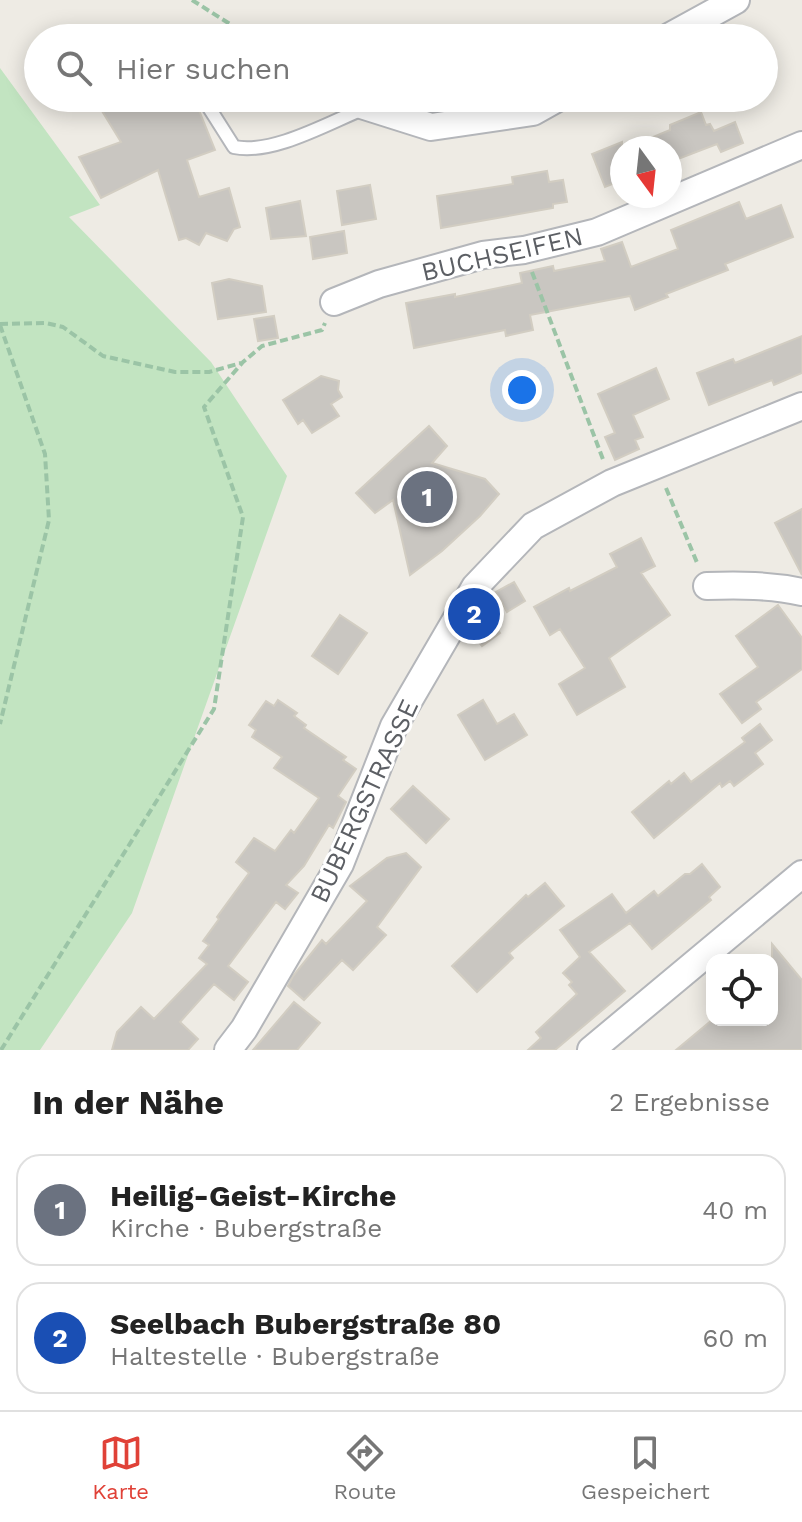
<!DOCTYPE html>
<html lang="de">
<head>
<meta charset="utf-8">
<style>
  :root { --surface:#fff; --page:#f2f2f2; --text:#222; --muted:#767676; --line:#e0e0e0; --accent:#e04137 }
  body { margin:0; font-family:"Work Sans",sans-serif; background:var(--page); color:var(--text) }
  .controls { position:absolute; right:24px; bottom:24px; display:grid; overflow:hidden; border-radius:16px; box-shadow:0 4px 20px #0003 }
  .controls button { width:72px; height:72px; display:grid; place-items:center; padding:0; border:0; border-bottom:2px solid var(--line); background:var(--surface); color:var(--text); font:40px sans-serif }
  .compass { position:absolute; left:610px; top:136px; width:72px; height:72px; border-radius:50%; background:var(--surface); box-shadow:0 4px 20px #0003; rotate:165deg }
  .you { position:absolute; left:522px; top:390px; width:28px; height:28px; margin:-20px; border:6px solid #fff; border-radius:50%; background:#1a73e8; box-shadow:0 0 0 12px #1a73e833 }
  .badge { display:grid; place-items:center; width:52px; height:52px; border-radius:50%; background:var(--accent); color:#fff; font-size:26px; font-weight:700 }
  .pin { position:absolute; translate:-50% -50%; border:4px solid #fff; box-shadow:0 2px 8px #0006 }
  .list { margin:0; padding:0; list-style:none }
  h2 { display:flex; justify-content:space-between; align-items:center; height:104px; margin:0; padding:0 32px; font-size:34px }
  h2 small { font-size:26px; font-weight:400; color:var(--muted) }
  .list li { display:grid; grid-template-columns:52px 1fr auto; gap:24px; align-items:center; box-sizing:border-box; height:112px; margin:0 16px 16px; padding:0 16px; border:2px solid var(--line); border-radius:24px }
  .list b { display:block; font-size:30px; white-space:nowrap }
  .list p { margin:0; font-size:26px; white-space:nowrap; color:var(--muted) }
  .list em { font-size:26px; font-style:normal; color:var(--muted) }
  .icon { flex:none; width:44px; height:44px; fill:none; stroke:currentColor; stroke-width:2; stroke-linecap:round; stroke-linejoin:round }
  .map { position:relative; flex:none; width:802px; height:1050px; overflow:hidden }
  .search { position:absolute; background:var(--surface); box-shadow:0 4px 20px #0003; left:24px; right:24px; top:24px; height:88px; display:flex; align-items:center; gap:20px; box-sizing:border-box; padding:0 28px; border-radius:44px; color:var(--muted); font-size:30px }
  .sheet { height:360px; background:var(--surface) }
  nav { display:flex; justify-content:space-around; align-items:center; box-sizing:border-box; height:112px; border-top:2px solid var(--line); background:var(--surface); font-size:22px; color:var(--muted) }
  nav a { display:grid; justify-items:center; gap:4px }
  nav .on { color:var(--accent) }
  .map>svg:first-child { display:block }
  .green { fill:#c2e4c1 }
  .building { fill:#c9c6c1; stroke:#d2cdc2; stroke-width:2 }
  .lines { fill:none; stroke-linecap:round; stroke-linejoin:round }
  .lane-casing { stroke:#b4b6ba; stroke-width:16 }
  .street-casing { stroke:#b4b6ba; stroke-width:30 }
  .path { stroke:#9bc4a6; stroke-width:4; stroke-dasharray:8 4; stroke-linecap:butt }
  .lane { stroke:#fff; stroke-width:12 }
  .street { stroke:#fff; stroke-width:26 }
  .labels { text-anchor:middle; dominant-baseline:central; stroke-width:6; stroke-linejoin:round; paint-order:stroke }
  .street-label { font-size:26px; fill:#5c5f64; stroke:#fff }
</style>
</head>
<body>
<div class="map">
<svg width="802" height="1050" viewBox="0 0 802 1050">
  <rect width="100%" height="100%" fill="#eeebe4"/>
  <path class="green" d="M0,68L100,205L69,217L211,362L287,476L132,913L40,1050H0Z"/>
  <path class="building" d="M94,98H194L215,150L187,160L199,197L229,188L240,227L234,229L227,241L206,233L199,245L186,238L179,240L158,170L101,198L79,157L121,142Z
    M701,112L706,125L710,124L714,131L735,122L743,143L721,152L717,144L670,162V148H627L670,130V125Z
    M622,142V180L605,187L592,154Z
    M547,171L549,182L563,180L567,202L553,204V208L441,228L437,196L513,184L512,177Z
    M370,185L376,219L342,225L337,191Z
    M300,201L306,236L271,239L266,208Z
    M739,202L746,219L781,205L793,237L725,264L728,270L666,294L668,297L635,310L630,296L530,315L533,330L506,336L505,330L414,348L406,303L455,294V297L522,283L520,273L553,266L554,271L605,261L601,249L622,242L631,267L678,249L671,230Z
    M344,231L347,253L313,259L310,237Z
    M229,279L262,286L266,312L218,319L212,283Z
    M274,316L278,338L258,341L254,319Z
    M802,336V373L774,385L772,380L709,405L697,373L733,359L735,363Z
    M656,368L669,399L633,415L643,437L635,440L639,449L615,460L605,437L615,433L598,394Z
    M321,376L339,381L338,390L342,397L331,404L339,416L312,433L303,420L298,424L283,400Z
    M429,426L447,446L432,463L485,479L499,494L480,516L442,551L410,575L393,500L375,513L356,493Z
    M802,509V575L775,523Z
    M641,538L655,566L641,573L670,615L609,658L625,687L577,715L559,684L585,668L560,629L550,635L534,607L569,588L570,591L617,567L610,554Z
    M514,582L525,601L507,612L496,592Z
    M778,605L802,638V669L756,702L761,709L742,723L720,694L758,667L736,636Z
    M340,615L367,633L338,674L312,656Z
    M487,615L500,633L482,646L469,629Z
    M278,700L297,713L294,716L306,725L304,728L346,757L343,760L356,769L338,796L346,802L333,828L329,825L304,866L286,885L298,893L285,909L276,902L228,966L248,982L234,1000L214,984L180,1022L198,1039L188,1050H112L117,1032L141,1007L154,1019L207,964L199,958L209,945L203,941L219,919L217,917L249,873L236,862L254,838L275,851L291,830L294,833L319,798L274,768L282,757L252,737L256,730L249,725L266,701L274,706Z
    M483,700L497,724L514,714L527,735L485,760L458,715Z
    M760,724L772,740L755,753L763,764L734,786L730,781L722,787L720,783L654,838L632,812L669,781L671,784L684,773L691,782L745,742L742,738Z
    M413,786L449,819L426,843L391,809Z
    M406,853L421,867L377,927L386,935L353,970L342,960L304,1000L288,986L293,976L322,940L326,944L367,901L350,886L387,858Z
    M702,864L720,887L709,897L711,900L652,949L630,923L589,952L625,991L555,1050H528L541,1038L536,1032L577,994L569,985L572,982L563,973L580,957L560,930L612,894L626,913L654,891L658,896L685,874H690Z
    M545,883L564,906L509,953L513,958L477,992L452,966L526,895L528,897Z
    M772,944L802,980V1050H676L712,1020H772Z
    M294,1002L320,1023L297,1050H253Z"/>
  <g class="lines">
    <g class="lane-casing">
      <path id="lane" d="M208,106L234,147C273,155 328,123 365,108"/>
    </g>
    <g class="street-casing">
      <path id="street" d="M667,38L736,0
        M346,98L355,103L431,127L533,112L558,98
        M334,302L379,284L483,255L524,250L597,232L802,145
        M707,586C739,585 770,585 802,592
        M228,1050L244,1029L340,864L394,726L475,587L533,526L612,483L802,406
        M591,1050L802,874"/>
    </g>
    <path class="path" d="M192,0L252,38
      M532,272L604,462
      M0,324L46,323L63,327L103,356L175,372H209L241,363
      M0,325L45,454L49,520L0,724
      M666,488L698,565
      M1,1050L214,709L243,517L204,407L243,362L262,346L322,330L325,323"/>
    <use href="#lane" class="lane"/>
    <use href="#street" class="street"/>
  </g>
  <g class="labels">
    <g class="street-label">
      <text transform="translate(502 254) rotate(-13)">BUCHSEIFEN</text>
      <text transform="translate(364 801) rotate(-65)">BUBERGSTRASSE</text>
    </g>
  </g>
</svg>
<div class="controls">
<button><svg class="icon" aria-label="locate" viewBox="0 0 24 24"><circle cx="12" cy="12" r="6"/><path d="M12 2v4M12 18v4M2 12h4M18 12h4"/></svg></button>
</div>
<svg class="compass" viewBox="-18 -18 36 36"><path d="M0-13l5 13h-10z" fill="#e53935"/><path d="M0 13l5-13h-10z" fill="#767676"/></svg>
<div class="you"></div>
<div class="pin badge" style="left:427px;top:497px;background:#6b7280">1</div>
<div class="pin badge" style="left:474px;top:614px;background:#1a4fb4">2</div>
<div class="search"><svg class="icon" aria-label="search" viewBox="0 0 24 24"><circle cx="10" cy="10" r="6"/><path d="M15 15l6 6"/></svg>Hier suchen</div>
</div>
<section class="sheet">
<h2>In der Nähe<small>2 Ergebnisse</small></h2>
<ul class="list">
<li><span class="badge" style="background:#6b7280">1</span><div><b>Heilig-Geist-Kirche</b><p>Kirche · Bubergstraße</p></div><em>40 m</em></li>
<li><span class="badge" style="background:#1a4fb4">2</span><div><b>Seelbach Bubergstraße 80</b><p>Haltestelle · Bubergstraße</p></div><em>60 m</em></li>
</ul>
</section>
<nav>
<a class="on"><svg class="icon" aria-label="map" viewBox="0 0 24 24"><path d="M3 6l6-2 6 2 6-2v14l-6 2-6-2-6 2zM9 4v14M15 6v14"/></svg>Karte</a>
<a><svg class="icon" aria-label="directions" viewBox="0 0 24 24"><path d="M12 3l9 9-9 9-9-9zM9 14v-3h6M13 9l2 2-2 2"/></svg>Route</a>
<a><svg class="icon" aria-label="saved" viewBox="0 0 24 24"><path d="M7 4h10v16l-5-4-5 4z"/></svg>Gespeichert</a>
</nav>
</body>
</html>
